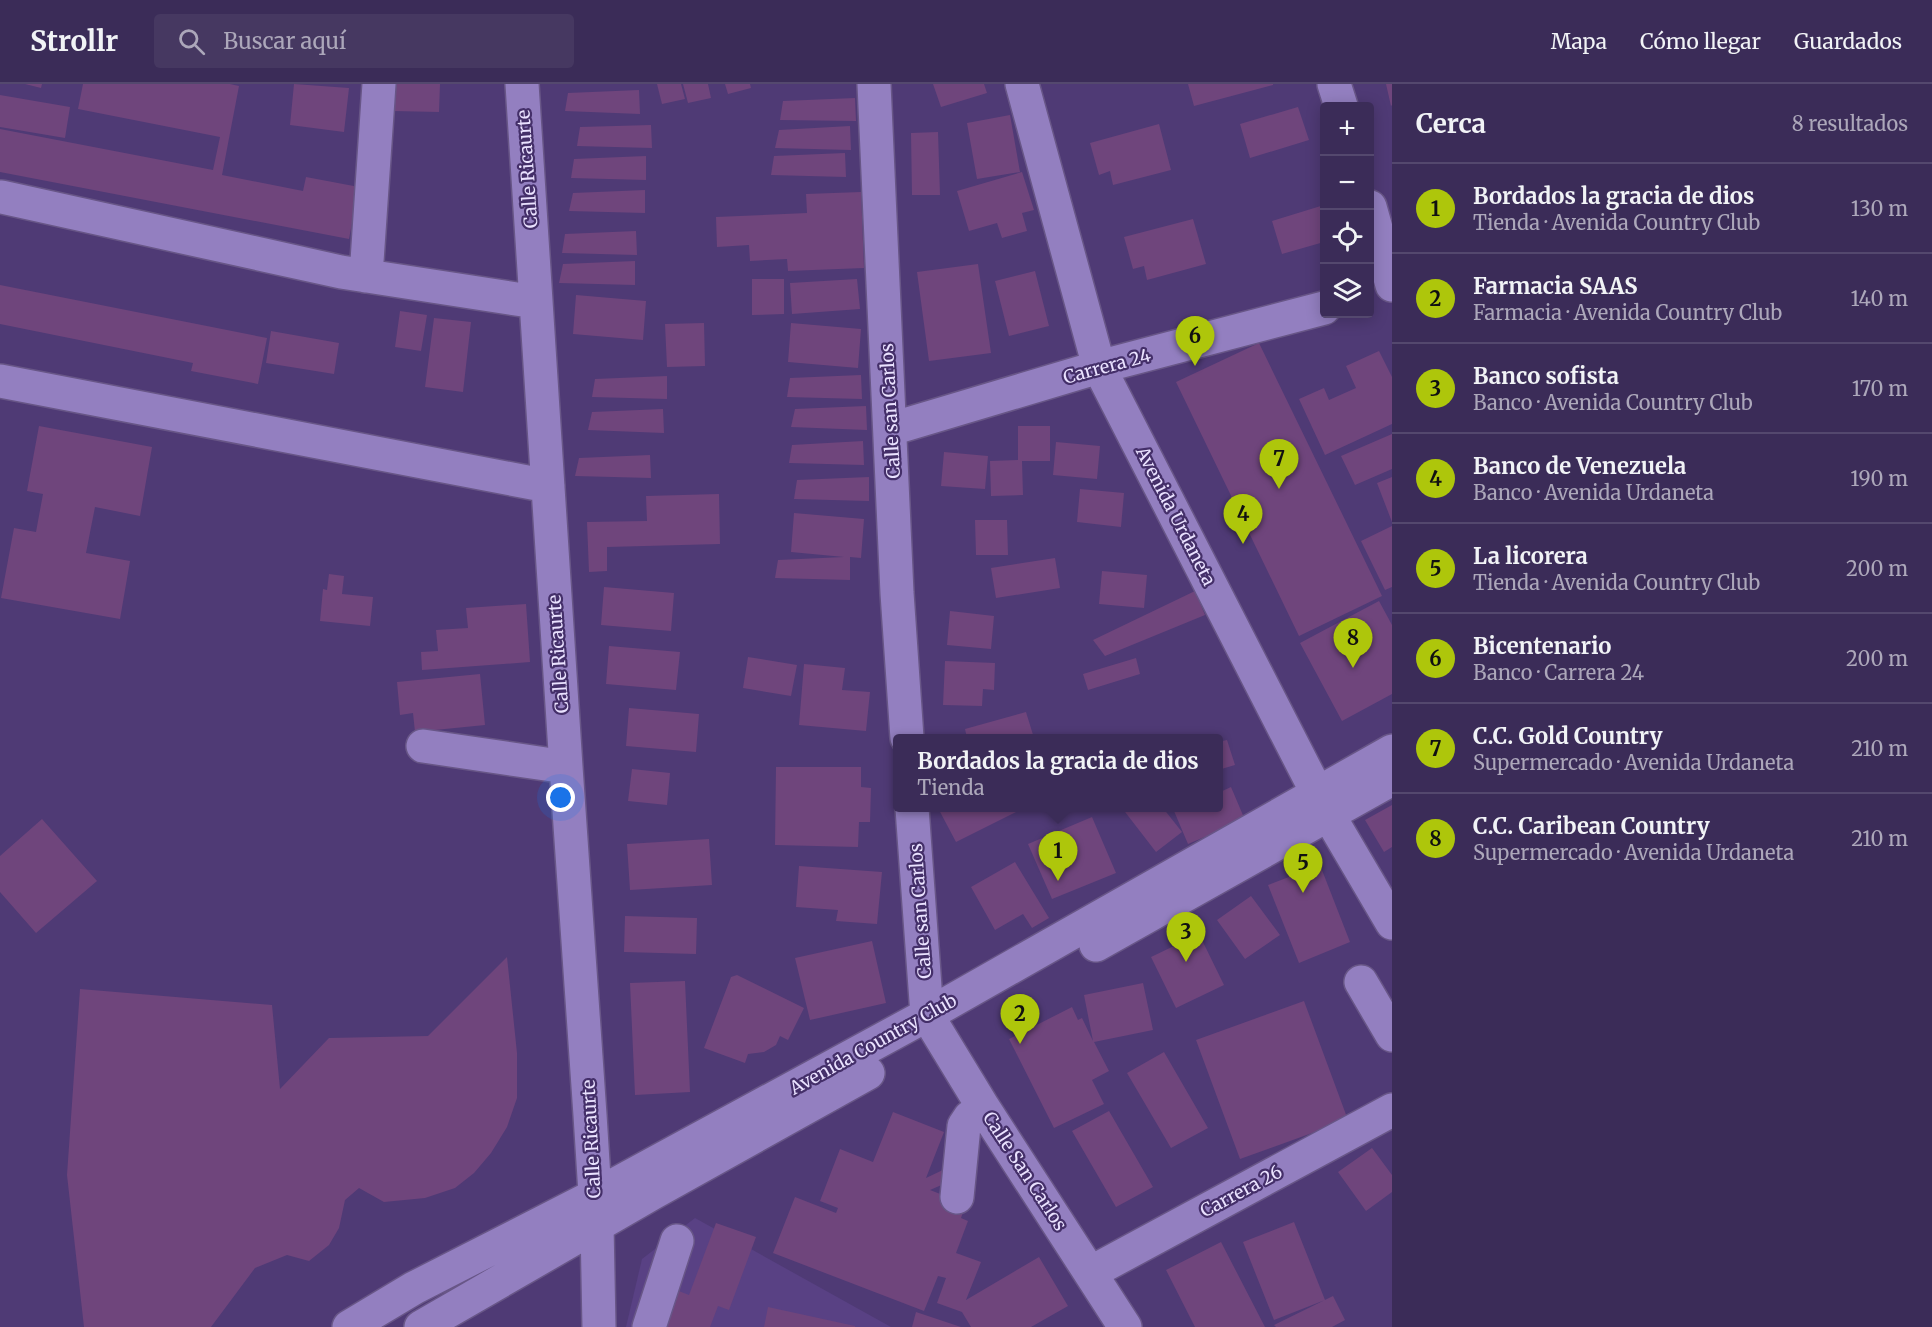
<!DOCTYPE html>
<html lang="es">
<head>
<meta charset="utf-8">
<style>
  :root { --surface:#3b2c58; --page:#463861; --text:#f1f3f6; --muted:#aca7ba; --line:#54486e; --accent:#aec60b }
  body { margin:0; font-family:Merriweather,serif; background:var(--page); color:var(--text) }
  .controls { position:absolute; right:18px; top:18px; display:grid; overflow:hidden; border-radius:6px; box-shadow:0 3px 15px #0003 }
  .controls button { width:54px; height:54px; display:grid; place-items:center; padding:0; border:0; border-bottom:2px solid var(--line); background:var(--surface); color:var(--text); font:30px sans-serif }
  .you { position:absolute; left:561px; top:714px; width:21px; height:21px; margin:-15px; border:4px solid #fff; border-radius:50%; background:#1a73e8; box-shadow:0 0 0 9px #1a73e833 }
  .badge { display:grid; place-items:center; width:39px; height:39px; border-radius:50%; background:var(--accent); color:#111; font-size:20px; font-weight:700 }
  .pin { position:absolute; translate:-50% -50px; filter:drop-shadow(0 2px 3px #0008) }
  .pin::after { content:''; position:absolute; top:32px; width:21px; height:18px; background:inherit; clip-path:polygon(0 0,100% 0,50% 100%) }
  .popup { position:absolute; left:893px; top:650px; width:330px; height:78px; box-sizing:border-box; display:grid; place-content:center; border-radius:6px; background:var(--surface); filter:drop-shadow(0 2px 4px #0005); font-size:20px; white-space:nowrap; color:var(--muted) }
  .popup b { font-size:22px; color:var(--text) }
  .popup::after { content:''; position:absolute; left:50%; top:100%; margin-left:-12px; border:12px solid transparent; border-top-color:var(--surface) }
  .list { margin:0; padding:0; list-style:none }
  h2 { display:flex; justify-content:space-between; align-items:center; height:78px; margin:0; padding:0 24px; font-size:26px }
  h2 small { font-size:20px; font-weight:400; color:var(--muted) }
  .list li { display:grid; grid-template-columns:39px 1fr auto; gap:18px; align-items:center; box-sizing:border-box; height:90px; padding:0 24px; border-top:2px solid var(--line) }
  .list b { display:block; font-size:22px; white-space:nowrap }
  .list p { margin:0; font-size:20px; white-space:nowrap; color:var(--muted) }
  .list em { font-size:20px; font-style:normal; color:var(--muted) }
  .icon { flex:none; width:33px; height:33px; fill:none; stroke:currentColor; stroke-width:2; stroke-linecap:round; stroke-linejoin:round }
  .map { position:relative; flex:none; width:1392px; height:1243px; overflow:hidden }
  header { display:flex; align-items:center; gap:36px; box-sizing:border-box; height:84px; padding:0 30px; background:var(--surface); border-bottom:2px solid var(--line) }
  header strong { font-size:28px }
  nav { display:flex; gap:33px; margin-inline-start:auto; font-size:21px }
  .search { width:420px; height:54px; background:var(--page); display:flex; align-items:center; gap:15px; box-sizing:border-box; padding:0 21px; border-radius:6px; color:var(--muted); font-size:22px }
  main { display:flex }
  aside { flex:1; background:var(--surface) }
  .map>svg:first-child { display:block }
  .built { fill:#594184 }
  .building { fill:#6f457c }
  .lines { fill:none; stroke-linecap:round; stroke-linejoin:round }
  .minor-casing { stroke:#685687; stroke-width:36 }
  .minor { stroke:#937fc0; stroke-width:33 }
  .labels { text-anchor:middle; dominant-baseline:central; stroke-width:4.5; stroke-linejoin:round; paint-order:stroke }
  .street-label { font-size:18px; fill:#eae2ff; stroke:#442f69 }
</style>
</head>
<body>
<header>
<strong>Strollr</strong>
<div class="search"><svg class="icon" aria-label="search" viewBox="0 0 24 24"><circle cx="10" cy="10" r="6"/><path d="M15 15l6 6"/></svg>Buscar aquí</div>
<nav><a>Mapa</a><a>Cómo llegar</a><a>Guardados</a></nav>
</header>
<main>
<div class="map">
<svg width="1392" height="1243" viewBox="0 0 1392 1243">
  <rect width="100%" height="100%" fill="#4f3a75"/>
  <path class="built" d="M695,1134L891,1243H626L642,1175Z"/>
  <path class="building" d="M25,0H42L41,4Z
    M83,0H230L239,2L222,91L303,107L306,93L359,103L349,155L0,88V45L213,86L220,53L78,25Z
    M294,0L349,4L344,48L290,41Z
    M393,0H440L439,28L393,27Z
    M657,0H681L685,15L662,20Z
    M683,0H708L711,14L688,19Z
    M725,0H750L751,4L728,10Z
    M933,0H984L987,9L941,23Z
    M1188,0H1273V1L1194,22Z
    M1386,0H1392V21L1391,22Z
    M639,6L640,30L565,27L568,9Z
    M0,11L70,23L65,54L0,43Z
    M855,14L856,37L780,36L783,17Z
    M1298,23L1309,56L1250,74L1240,40Z
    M1010,31L1020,88L977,95L967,39Z
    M1159,40L1171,86L1113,101L1110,87L1099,91L1090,59Z
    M651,41L652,64L577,62L580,43Z
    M850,42L851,66L775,64L779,46Z
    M938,48L940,111H912L911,49Z
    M845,69L846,93L771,91L774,72Z
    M646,72V96L571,94L574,75Z
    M1022,88L1034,126L1022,129L1027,147L1002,154L997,139L969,147L957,107Z
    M645,106V129L569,127L573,109Z
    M861,108L864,184L788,187L787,175L750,177L749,161L717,163L716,133L807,129L806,110Z
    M1324,121V158L1282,170L1272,137Z
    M1193,135L1206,180L1147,196L1144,182L1133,185L1124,153Z
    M636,147L637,171L562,169L565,150Z
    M635,177V201L559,199L563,180Z
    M978,180L991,269L929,277L917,188Z
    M1035,187L1049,242L1009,252L995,197Z
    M752,195H784V230L752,231Z
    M857,195L860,225L792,230L790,199Z
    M0,201L267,254L258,300L191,287L193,279L0,240Z
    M576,211L646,217L643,256L573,250Z
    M400,227L427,231L421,267L395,263Z
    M434,234L471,238L463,308L425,303Z
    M704,239L705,282L667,283L665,240Z
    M791,239L861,245L858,284L788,278Z
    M271,247L339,259L334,290L266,279Z
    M1259,259L1382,512L1299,552L1176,298Z
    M1379,267L1392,293V340L1325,371L1299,315L1324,304L1329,316L1356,304L1346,282Z
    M861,291L862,315L787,313L790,294Z
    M667,292V315L592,313L595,295Z
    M866,322L867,346L791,343L795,325Z
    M663,325L664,349L588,346L592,328Z
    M39,342L152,363L140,432L95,423L86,469L130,477L120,535L1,514L14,444L36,448L43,410L27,407Z
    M1018,342H1050V377H1022L1023,411L991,412L990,377L1018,376Z
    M1392,350V385L1355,401L1341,372Z
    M863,357L864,381L789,379L792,361Z
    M1056,358L1100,362L1097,395L1053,391Z
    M944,368L988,372L985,405L941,402Z
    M650,371L651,394L575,392L579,374Z
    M869,393V417L794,415L797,396Z
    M1392,393V438L1377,399Z
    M1080,405L1124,409L1121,443L1077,438Z
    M719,410L720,460L607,463V487L589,488L587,438L647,437L646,412Z
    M794,429L864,435L861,474L850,473V496L775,494L778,476L844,473L791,468Z
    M975,436H1007L1008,471H976Z
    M1392,442V503L1385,506L1361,457Z
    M1055,474L1060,504L996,514L991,484Z
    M1102,487L1147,491L1144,524L1099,520Z
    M329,490L344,492L342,510L373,513L370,542L320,537L323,505L327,506Z
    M604,503L674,509L671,547L601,541Z
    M1195,507L1205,531L1105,572L1093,556Z
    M1379,517L1392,541V610L1342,637L1300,559Z
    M526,520L530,578L422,586L421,568L438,567L436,546L468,544L466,524Z
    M950,527L994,532L991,565L947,561Z
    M609,562L680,568L676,606L606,600Z
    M748,573L797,581L791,612L743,604Z
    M1136,574L1140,590L1088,606L1083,590Z
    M945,577L995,579L994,606L983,605L982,622L943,621Z
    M804,580L845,584L842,606L870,608L866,647L799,641Z
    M480,590L485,641L415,648L413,629L400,631L397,598Z
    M629,624L699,630L696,668L626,662Z
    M1026,628L1034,654H967L965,645Z
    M1227,656L1235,681L1218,686V658Z
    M776,683H861V703L871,704L870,738H859L858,763L775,761Z
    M632,685L670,689L667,721L628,717Z
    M1231,703L1245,736L1188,760L1174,727L1183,724H1218V709Z
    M1392,721V763L1384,768L1365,736Z
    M938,724H1024L956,758Z
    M1122,724H1163L1182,748L1156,768Z
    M1092,733L1116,789L1052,815L1028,760Z
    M42,735L97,797L36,849L0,808V772Z
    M709,755L712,801L630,806L627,760Z
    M1015,778L1049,834L1032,844L1023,830L995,846L971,803Z
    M1320,781L1350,858L1299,879L1268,801Z
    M799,782L882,788L877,840L836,837L838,826L796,823Z
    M1251,812L1280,851L1245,875L1217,836Z
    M625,832L697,834L696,870L624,868Z
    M1199,850L1224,901L1176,924L1151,873Z
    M872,857L886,919L810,936L795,874Z
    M507,873L517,969V1014L507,1043L491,1069L474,1089L455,1104L425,1114L384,1118L359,1104L345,1116L339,1144L329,1161L309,1177L287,1171L255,1184L211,1243H84L67,1091L80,905L272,921L280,1005L329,954L428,952Z
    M737,891L804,924L788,956L780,952L776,961L764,968L748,970L745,979L704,964L731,893Z
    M685,897L690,1008L635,1011L630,899Z
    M1143,899L1153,946L1094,958L1109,987L1092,996L1104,1020L1054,1044L1009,955L1072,923L1078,936L1082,934L1093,957L1084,911Z
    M1304,917L1348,1036L1240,1075L1196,956Z
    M1164,968L1208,1044L1171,1064L1127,989Z
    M1109,1027L1153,1103L1116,1123L1072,1047Z
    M893,1028L944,1048L926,1094L947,1084L953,1096L930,1106L966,1120L961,1134L968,1137L956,1169L981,1178L966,1216L1039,1173L1068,1222L1031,1243H971L962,1228L937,1219L946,1194L938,1192L924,1227L773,1169L795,1113L836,1129L838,1124L820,1117L840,1065L873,1078Z
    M1372,1064L1392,1091V1108L1366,1127L1338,1088Z
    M1294,1138L1325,1216L1274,1236L1243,1158Z
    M716,1139L756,1153L729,1226L718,1222L710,1243H657L671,1204L689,1211Z
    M1221,1158L1265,1243H1195L1166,1186Z
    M1333,1212L1345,1236L1332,1243H1276L1274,1241Z
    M768,1223L855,1242V1243H764Z
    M916,1228L961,1243H912Z"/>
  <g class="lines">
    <g class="minor-casing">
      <path id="minor" d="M522,0L566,683L590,1031L597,1141L599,1243
        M874,0L897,509L907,654
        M1022,0L1099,283L1328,730L1392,839
        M1334,0L1341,22
        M2,113L341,188L536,218
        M1370,123L1392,201
        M366,192L379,0
        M0,297L548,402
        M891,345L1099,283L1324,224
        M423,662L566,683
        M912,724L927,931L983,1023L1125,1243
        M1096,861L1392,695
        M1361,898L1392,951
        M957,1113L964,1042L970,1033L983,1023
        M1090,1189L1392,1026
        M349,1243L414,1204L594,1112L927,931L1392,667
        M421,1243L653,1109L868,989
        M649,1243L677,1157"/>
    </g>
    <use href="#minor" class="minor"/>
  </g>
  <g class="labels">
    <g class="street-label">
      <text transform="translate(527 85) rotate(-94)">Calle Ricaurte</text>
      <text transform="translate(1107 282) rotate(-15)">Carrera 24</text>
      <text transform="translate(890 327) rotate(-93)">Calle san Carlos</text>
      <text transform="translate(1176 432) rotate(63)">Avenida Urdaneta</text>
      <text transform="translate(558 570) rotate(-94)">Calle Ricaurte</text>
      <text transform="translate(920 827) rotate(-94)">Calle san Carlos</text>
      <text transform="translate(873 960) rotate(-29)">Avenida Country Club</text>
      <text transform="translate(591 1055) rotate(-93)">Calle Ricaurte</text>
      <text transform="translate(1025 1087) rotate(57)">Calle San Carlos</text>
      <text transform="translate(1241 1107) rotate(-28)">Carrera 26</text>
    </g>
  </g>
</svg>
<div class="controls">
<button>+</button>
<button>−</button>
<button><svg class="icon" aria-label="locate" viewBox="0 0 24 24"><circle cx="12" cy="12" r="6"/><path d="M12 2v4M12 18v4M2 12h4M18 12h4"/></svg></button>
<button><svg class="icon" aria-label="layers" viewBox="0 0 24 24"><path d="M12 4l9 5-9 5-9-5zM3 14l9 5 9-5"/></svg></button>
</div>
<div class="you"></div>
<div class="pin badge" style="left:1058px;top:797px">1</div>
<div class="popup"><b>Bordados la gracia de dios</b>Tienda</div>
<div class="pin badge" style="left:1020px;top:960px">2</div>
<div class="pin badge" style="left:1186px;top:878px">3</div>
<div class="pin badge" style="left:1243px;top:460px">4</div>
<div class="pin badge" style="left:1303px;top:809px">5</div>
<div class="pin badge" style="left:1195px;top:282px">6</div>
<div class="pin badge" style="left:1279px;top:405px">7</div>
<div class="pin badge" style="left:1353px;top:584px">8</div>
</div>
<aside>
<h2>Cerca<small>8 resultados</small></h2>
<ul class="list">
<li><span class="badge">1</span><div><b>Bordados la gracia de dios</b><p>Tienda · Avenida Country Club</p></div><em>130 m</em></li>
<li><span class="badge">2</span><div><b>Farmacia SAAS</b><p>Farmacia · Avenida Country Club</p></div><em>140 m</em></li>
<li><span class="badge">3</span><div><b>Banco sofista</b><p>Banco · Avenida Country Club</p></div><em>170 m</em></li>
<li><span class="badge">4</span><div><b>Banco de Venezuela</b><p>Banco · Avenida Urdaneta</p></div><em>190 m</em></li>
<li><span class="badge">5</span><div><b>La licorera</b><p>Tienda · Avenida Country Club</p></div><em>200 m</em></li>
<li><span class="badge">6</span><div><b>Bicentenario</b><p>Banco · Carrera 24</p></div><em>200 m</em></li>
<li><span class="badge">7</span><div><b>C.C. Gold Country</b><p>Supermercado · Avenida Urdaneta</p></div><em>210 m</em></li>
<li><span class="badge">8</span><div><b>C.C. Caribean Country</b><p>Supermercado · Avenida Urdaneta</p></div><em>210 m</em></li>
</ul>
</aside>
</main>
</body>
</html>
